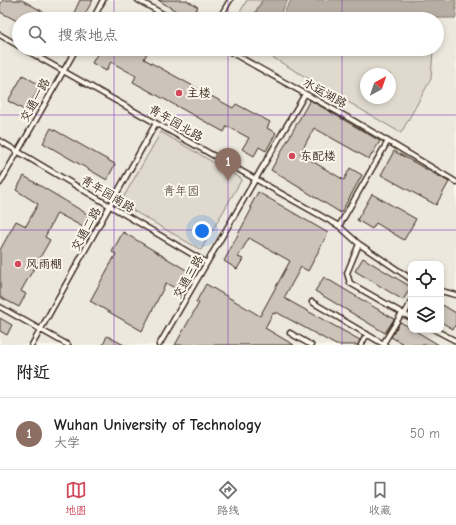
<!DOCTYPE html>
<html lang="zh">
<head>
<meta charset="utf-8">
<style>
  :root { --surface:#fff; --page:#f6f6f6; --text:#222; --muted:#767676; --line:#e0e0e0; --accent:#d1495b }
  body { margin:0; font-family:"Comic Neue","LXGW WenKai TC",sans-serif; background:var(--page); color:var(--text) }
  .controls { position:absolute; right:12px; bottom:12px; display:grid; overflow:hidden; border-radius:8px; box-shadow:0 2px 6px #0003 }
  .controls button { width:36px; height:36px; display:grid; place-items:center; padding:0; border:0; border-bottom:1px solid var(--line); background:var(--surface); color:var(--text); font:20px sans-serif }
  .compass { position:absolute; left:360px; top:68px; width:36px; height:36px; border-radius:50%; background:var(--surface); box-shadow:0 2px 6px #0003; rotate:40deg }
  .you { position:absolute; left:202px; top:231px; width:14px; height:14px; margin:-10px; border:3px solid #fff; border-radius:50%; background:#1a73e8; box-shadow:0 0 0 6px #1a73e833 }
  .badge { display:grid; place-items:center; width:26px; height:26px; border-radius:50%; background:var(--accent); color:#fff; font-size:13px; font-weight:700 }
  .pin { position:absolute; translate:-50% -33px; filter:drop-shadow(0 1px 2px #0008) }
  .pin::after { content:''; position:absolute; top:21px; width:14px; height:12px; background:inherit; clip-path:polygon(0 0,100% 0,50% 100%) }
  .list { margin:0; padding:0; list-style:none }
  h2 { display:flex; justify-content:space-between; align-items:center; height:52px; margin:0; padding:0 16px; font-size:17px }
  h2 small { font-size:13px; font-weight:400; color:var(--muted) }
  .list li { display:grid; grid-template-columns:26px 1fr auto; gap:12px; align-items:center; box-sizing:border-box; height:72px; padding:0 16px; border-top:1px solid var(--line) }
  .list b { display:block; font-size:15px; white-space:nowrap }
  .list p { margin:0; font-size:13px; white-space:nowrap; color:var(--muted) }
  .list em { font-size:13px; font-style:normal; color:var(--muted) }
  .icon { flex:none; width:22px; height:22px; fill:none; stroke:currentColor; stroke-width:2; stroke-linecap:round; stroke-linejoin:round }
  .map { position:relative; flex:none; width:456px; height:345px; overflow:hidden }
  .search { position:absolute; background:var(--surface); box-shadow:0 2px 6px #0003; left:12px; right:12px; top:12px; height:44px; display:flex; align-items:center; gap:10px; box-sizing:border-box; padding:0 14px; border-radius:22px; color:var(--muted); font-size:15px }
  .sheet { height:124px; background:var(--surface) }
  nav { display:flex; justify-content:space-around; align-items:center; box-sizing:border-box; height:56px; border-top:1px solid var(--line); background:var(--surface); font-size:11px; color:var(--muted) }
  nav a { display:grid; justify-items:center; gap:2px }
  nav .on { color:var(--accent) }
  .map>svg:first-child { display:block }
  .built { fill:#ede8dd; fill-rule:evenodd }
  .green { fill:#dfd9ce; stroke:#8d8276; fill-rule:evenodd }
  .water { fill:#b6aea2; stroke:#85796d }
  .building { fill:#ccc4b9; stroke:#3b2a1e }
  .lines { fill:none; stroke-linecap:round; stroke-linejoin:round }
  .service-casing { stroke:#3b2a1e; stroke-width:7 }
  .service { stroke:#fbf7ec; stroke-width:4 }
  .grid { fill:none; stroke:#7b2cbf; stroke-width:1; stroke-opacity:0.55 }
  .poi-dot { fill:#d1495b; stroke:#fbf7ec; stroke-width:1.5 }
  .labels { text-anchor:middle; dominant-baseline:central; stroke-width:4; stroke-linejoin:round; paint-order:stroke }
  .poi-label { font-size:12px; fill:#3b2a1e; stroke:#fbf7ec; text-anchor:start }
  .street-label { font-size:12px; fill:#3b2a1e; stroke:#fbf7ec }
  .park-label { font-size:12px; fill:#64564a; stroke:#fbf7ec }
</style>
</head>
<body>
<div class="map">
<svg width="456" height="345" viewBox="0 0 456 345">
  <rect width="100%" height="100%" fill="#fbf7ec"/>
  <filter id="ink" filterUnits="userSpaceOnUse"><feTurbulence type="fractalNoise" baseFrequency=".025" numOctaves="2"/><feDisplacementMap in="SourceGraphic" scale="8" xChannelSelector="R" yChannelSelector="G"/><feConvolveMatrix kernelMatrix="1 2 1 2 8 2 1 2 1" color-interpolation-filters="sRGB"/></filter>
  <g filter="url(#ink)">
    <path class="built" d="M0,0H456V345H0ZM19,19H437V49H19ZM366,74H390V98H366ZM411,264H441V330H411Z"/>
    <path class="green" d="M247,0H262L253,16L259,19H236Z
      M258,49H433L431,79L401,133ZM366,74H390V98H366Z
      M161,132L242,179L201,250L120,203Z"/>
    <path class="water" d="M263,0H288L277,19L256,12Z
      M291,0H456V18L280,19Z"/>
    <path class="building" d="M3,0H22L56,19H19V22L0,12V5Z
      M80,0H93L82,19H71Z
      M158,0H186L198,7L189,19Z
      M100,49H140L147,53L144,59L233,108L236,104L270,122L267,128L276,133L266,151L259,147L254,156L242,149L249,138L227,126L224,132L133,82L136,76L111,62L106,71L92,63Z
      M23,75L41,86L26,111L8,101Z
      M310,100L380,141L369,159L314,128L300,154L344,180L350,168L362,175L341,213L271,170Z
      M51,128L115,164L107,180L43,143Z
      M394,151L449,182L436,205L381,175Z
      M24,176L89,215L83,227L57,213L45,237L50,240L21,291L26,294L19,307L0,297V250L16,221L26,226L38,204L16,190Z
      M258,192L328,233L308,271L301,267L284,298L360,340L358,345H336L276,312L275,314L273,313L265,328L294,345H175L199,303L196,302L206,284L260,316L290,261L249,238L238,257L243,259L237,269L224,261L252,208L250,207Z
      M372,194L416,219L404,240L376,223L372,229L357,220Z
      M123,232L188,271L178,290L166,283L142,331L90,301L116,254L112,252Z
      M363,258L411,287L403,300L355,271Z
      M324,277L394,319L385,333L315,291Z
      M441,304L456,313V324L453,329L441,322Z
      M0,318L12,325L7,335L0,331Z
      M400,322L411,328V330H414L439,345H405L391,337Z
      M107,336L124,345H103Z"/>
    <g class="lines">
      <g class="service-casing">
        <path id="service" d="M138,0L172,19
          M93,19L103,0
          M219,19L230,0
          M0,35L19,46
          M24,49L339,226L359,244L411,279
          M225,49L354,121L456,182
          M0,141L207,263
          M0,183L76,49
          M339,226L388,141
          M359,244L347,273L350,283L411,318
          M441,291L456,295
          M312,302L385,345
          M0,307L68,345
          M404,315L411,302
          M435,330L456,341
          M290,333L311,345
          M383,344L402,313
          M32,345L156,123
          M159,345L305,94
          M361,345L367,334"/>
      </g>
      <use href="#service" class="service"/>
    </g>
  </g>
  <path class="grid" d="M114,0V19M228,0V19M342,0V19M114,49V345M228,49V345M342,49V345M0,115H456M0,230H456"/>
  <g class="poi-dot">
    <circle cx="179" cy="93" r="4"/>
    <circle cx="292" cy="156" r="4"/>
    <circle cx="18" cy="264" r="4"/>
  </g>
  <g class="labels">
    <g class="poi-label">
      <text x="187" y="93">主楼</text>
      <text x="300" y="156">东配楼</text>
      <text x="26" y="264">风雨棚</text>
    </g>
    <g class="street-label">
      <text transform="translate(325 93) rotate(29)">水运湖路</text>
      <text transform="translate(35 100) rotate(-61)">交通一路</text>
      <text transform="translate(176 123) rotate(30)">青年园北路</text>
      <text transform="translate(108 194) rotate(31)">青年园南路</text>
      <text transform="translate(86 229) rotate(-61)">交通二路</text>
      <text transform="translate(188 277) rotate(-60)">交通三路</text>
    </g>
    <g class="park-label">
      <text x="181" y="191">青年园</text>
    </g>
  </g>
</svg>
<div class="controls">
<button><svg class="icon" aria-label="locate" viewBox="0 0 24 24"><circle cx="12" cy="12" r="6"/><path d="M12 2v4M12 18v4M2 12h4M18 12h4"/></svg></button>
<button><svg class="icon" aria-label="layers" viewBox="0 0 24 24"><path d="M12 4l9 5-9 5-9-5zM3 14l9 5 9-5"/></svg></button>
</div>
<svg class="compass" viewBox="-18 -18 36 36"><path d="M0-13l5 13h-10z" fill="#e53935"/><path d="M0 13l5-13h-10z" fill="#767676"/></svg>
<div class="you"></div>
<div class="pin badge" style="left:228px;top:181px;background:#8d6e63">1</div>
<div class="search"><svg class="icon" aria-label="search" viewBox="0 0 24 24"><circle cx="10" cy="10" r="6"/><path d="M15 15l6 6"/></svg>搜索地点</div>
</div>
<section class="sheet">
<h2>附近<small></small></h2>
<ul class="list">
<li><span class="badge" style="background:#8d6e63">1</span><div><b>Wuhan University of Technology</b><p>大学</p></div><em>50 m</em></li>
</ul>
</section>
<nav>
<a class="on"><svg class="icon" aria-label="map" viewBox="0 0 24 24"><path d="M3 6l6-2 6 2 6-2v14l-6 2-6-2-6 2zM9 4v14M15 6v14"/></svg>地图</a>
<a><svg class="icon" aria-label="directions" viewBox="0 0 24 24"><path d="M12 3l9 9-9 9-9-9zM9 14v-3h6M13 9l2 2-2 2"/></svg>路线</a>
<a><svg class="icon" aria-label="saved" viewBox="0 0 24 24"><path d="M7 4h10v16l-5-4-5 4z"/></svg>收藏</a>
</nav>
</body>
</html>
